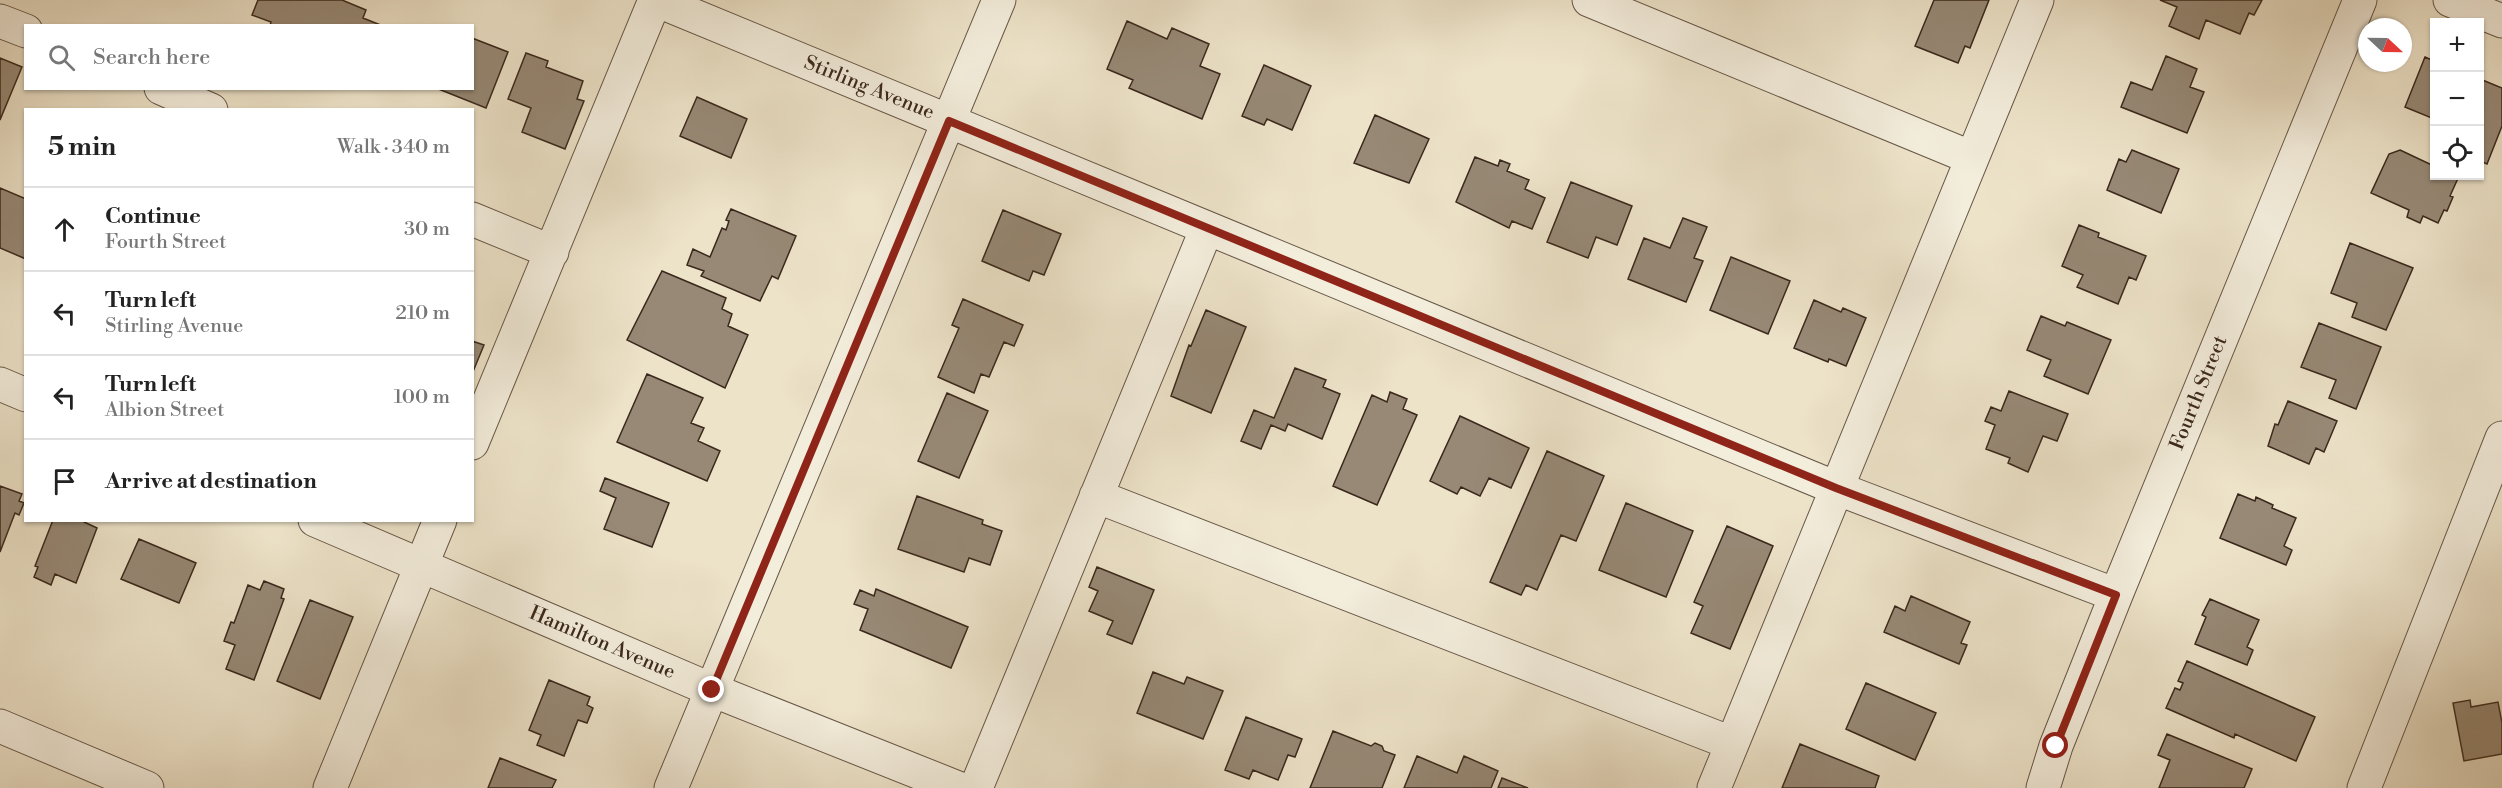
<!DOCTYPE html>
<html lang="en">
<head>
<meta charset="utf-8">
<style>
  :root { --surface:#fff; --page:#f6f6f6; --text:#222; --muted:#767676; --line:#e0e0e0 }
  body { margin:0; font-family:"Libre Bodoni",serif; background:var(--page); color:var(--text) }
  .controls { position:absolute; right:18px; top:18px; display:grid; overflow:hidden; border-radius:0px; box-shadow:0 2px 4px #0004 }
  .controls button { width:54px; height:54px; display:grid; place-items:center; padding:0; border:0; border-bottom:2px solid var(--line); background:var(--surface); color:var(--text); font:30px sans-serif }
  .compass { position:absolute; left:2358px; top:18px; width:54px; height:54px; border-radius:50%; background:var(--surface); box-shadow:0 2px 4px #0004; rotate:112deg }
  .stop { position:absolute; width:18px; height:18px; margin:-14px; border:4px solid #8f2418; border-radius:50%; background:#fff }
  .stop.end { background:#8f2418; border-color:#fff; box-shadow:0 2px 6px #0008 }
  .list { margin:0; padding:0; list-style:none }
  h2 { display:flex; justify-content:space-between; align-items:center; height:78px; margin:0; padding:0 24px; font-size:26px }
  h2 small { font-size:20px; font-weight:400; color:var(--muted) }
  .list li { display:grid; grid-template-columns:39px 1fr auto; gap:18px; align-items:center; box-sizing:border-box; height:84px; padding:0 24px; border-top:2px solid var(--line) }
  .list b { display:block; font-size:22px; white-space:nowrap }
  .list p { margin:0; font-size:20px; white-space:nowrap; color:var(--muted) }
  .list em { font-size:20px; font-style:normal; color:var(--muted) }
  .icon { flex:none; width:33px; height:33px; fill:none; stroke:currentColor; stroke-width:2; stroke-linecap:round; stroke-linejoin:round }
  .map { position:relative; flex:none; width:2502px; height:788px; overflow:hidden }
  .search { position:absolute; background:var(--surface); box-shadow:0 2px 4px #0004; left:24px; top:24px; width:450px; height:66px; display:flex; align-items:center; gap:15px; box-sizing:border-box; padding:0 21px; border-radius:0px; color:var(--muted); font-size:22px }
  .panel { position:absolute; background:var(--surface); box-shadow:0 2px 4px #0004; left:24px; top:108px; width:450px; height:414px; border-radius:0px }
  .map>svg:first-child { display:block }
  .building { fill:#978976; stroke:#3a281c; stroke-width:1.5 }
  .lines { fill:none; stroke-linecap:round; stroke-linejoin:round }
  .minor-casing { stroke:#675747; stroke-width:35 }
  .minor { stroke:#f3eddc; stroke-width:33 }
  .route { stroke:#8f2418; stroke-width:8 }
  .labels { text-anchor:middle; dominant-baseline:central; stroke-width:4.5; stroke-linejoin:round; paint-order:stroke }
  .street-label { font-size:20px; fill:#3a281c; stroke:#f3eddc }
</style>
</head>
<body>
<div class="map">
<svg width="2502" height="788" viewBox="0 0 2502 788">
  <rect width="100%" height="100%" fill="#ede3c9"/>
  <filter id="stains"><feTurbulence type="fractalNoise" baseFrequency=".00333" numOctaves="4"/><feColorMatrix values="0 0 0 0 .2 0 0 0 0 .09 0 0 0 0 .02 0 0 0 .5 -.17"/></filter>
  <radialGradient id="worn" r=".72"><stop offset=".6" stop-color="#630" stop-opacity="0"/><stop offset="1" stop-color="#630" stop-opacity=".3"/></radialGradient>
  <path class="building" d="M258,0H342L366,10L363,18L383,26H270L271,22L252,15Z
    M1934,0H1989L1970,48L1965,46L1958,63L1915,46Z
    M2160,0H2262L2254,15L2249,13L2240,34L2206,20L2199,39L2169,26L2177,7Z
    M1127,21L1167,39L1172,28L1209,44L1200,66L1220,74L1202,119L1129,88L1133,80L1107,69Z
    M472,38L508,52L486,108L436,88H472Z
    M526,53L548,61L546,67L583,81L577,99L584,101L565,149L522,132L531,108L508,99Z
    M2166,56L2197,69L2190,87L2204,92L2187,133L2121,107L2131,82L2152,90Z
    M2425,57L2434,61V119L2405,107Z
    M0,58L22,67L0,120Z
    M1264,65L1311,86L1292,130L1267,119L1264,125L1242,116Z
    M2480,79L2502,88V126L2487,164L2480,161Z
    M697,97L747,119L731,158L680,136Z
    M1375,115L1429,139L1409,183L1354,163Z
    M2132,150L2179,169L2161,213L2107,190L2119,159L2126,162Z
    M2400,150L2434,166V176H2459L2450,196L2453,197L2447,211L2444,210L2438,223L2423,216L2420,223L2407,217L2409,210L2371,193L2389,154Z
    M1475,157L1498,166L1500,160L1510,164L1507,171L1529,180L1525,189L1545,198L1532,229L1512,221L1509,228L1456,202Z
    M1571,182L1632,206L1617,245L1596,237L1588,258L1547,242Z
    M0,188L26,199V259L0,248Z
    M731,209L796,236L778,279L772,276L760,301L701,276L704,271L687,265L693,249L710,257L722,228L726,230L729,221L726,220Z
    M1003,210L1061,234L1044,275L1033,271L1029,281L982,261Z
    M1683,218L1707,227L1694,258L1703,261L1686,302L1628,279L1644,238L1670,248Z
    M2079,225L2099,233L2098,237L2146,256L2136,280L2129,277L2118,304L2077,287L2083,275L2062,266Z
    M2350,243L2413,268L2386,330L2352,317L2357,303L2331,293Z
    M1731,257L1790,281L1768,334L1710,310Z
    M662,271L726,298L722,309L732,314L728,326L748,335L725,388L627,340Z
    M963,299L1023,325L1014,346L1004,342L989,377L981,374L974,393L938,377L959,328L952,325Z
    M1814,300L1841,312L1843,308L1866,318L1846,366L1829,359L1828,362L1794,348Z
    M1206,310L1246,327L1211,413L1171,396L1189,345L1191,346Z
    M2041,316L2065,326L2067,322L2111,340L2088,394L2044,376L2051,360L2027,350Z
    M2319,323L2381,347L2356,409L2329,398L2336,380L2301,367Z
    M472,341L484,345L472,374Z
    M1295,368L1326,380L1323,387L1340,394L1322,439L1288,424L1285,431L1271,425L1261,449L1241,441L1254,410L1274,418Z
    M647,374L703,398L691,423L704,428L698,441L720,451L707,481L617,442Z
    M2009,391L2068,414L2057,441L2043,436L2028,472L2008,463L2010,458L1986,449L1995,425L1985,421L1991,407L2001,411Z
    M1390,392L1407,399L1403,409L1417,415L1377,505L1333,486L1372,395L1387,402Z
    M947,393L988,411L959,478L918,461Z
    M2288,401L2337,421L2324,452L2316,448L2309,464L2268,446L2275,424L2278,425Z
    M1460,416L1529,448L1511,488L1489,478L1480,496L1461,487L1457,494L1430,481Z
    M1547,451L1604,476L1576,541L1561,535L1537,590L1526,585L1521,595L1490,582Z
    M605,478L669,503L652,547L604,529L616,498L600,491Z
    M0,486L22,494L19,501L24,503L19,515L15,513L0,552Z
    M2238,494L2255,501L2256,497L2273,505L2272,508L2296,518L2284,546L2292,550L2286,565L2220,538Z
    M917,496L983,520L982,524L1002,531L990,565L969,558L964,572L898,549Z
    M1626,503L1693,531L1666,597L1599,570Z
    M53,520H84V522L97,528L76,583L55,574L51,585L34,577L38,567L35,566Z
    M1727,526L1773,546L1730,649L1691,633L1703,606L1694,602Z
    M139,539L196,563L179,603L121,579Z
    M1097,567L1154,590L1132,644L1107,634L1113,621L1089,611L1098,591L1089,587Z
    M264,581L284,589L281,598L284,599L254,680L226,669L235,645L224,641L231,622L234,623L248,585L260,590Z
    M876,589L968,627L951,668L860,630L868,609L854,604L860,590L874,596Z
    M1911,596L1970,622L1961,643L1967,645L1959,664L1884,632L1895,606L1905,611Z
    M2210,599L2259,620L2247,647L2253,650L2247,665L2195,644L2206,617L2202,615Z
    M310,600L353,617L320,699L277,681Z
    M2187,661L2315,717L2296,761L2235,734L2234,738L2166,708L2175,688L2180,690L2183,683L2178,681Z
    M1153,672L1184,684L1187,677L1223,691L1203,739L1137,713Z
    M549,680L590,697L587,705L593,708L587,723L578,720L564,756L537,745L541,735L529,730Z
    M1866,683L1936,713L1915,760L1846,729Z
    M2470,700L2471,707L2498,702L2502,723V754L2464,761L2453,703Z
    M1246,717L1302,739L1295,757L1288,755L1278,780L1253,770L1249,779L1225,770Z
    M1333,731L1371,746L1375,743L1382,746L1384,751L1395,755L1382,788H1310Z
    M2167,734L2252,769L2244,788H2159L2170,760L2158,755Z
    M1800,744L1879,776L1875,788H1782Z
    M1417,756L1457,773L1464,756L1498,771L1491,788H1404Z
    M500,758L556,780L552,788H488Z
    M1502,778L1528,788H1498Z"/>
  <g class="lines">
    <g class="minor-casing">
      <path id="minor" d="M656,0L1836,488L2116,595
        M1589,0L1972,158
        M2450,0L2502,21
        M0,21L26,31
        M161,88L211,110
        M472,219L552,252
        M0,384L26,395
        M472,443L655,0
        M1096,496L1731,743
        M315,520L712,690L958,788
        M0,726L147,788
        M330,788L440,520
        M671,788L999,0
        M976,788L1207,228
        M1714,788L2037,0
        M2043,788L2056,746L2116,595L2360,0
        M2364,788L2502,438"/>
    </g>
    <use href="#minor" class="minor"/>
  </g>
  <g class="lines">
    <path class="route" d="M712,690L949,121L1836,488L2116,595L2056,746"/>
  </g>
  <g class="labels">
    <g class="street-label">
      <text transform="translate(869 88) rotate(22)">Stirling Avenue</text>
      <text transform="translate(2199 393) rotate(-68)">Fourth Street</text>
      <text transform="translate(602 643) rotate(23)">Hamilton Avenue</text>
    </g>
  </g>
  <rect width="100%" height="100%" filter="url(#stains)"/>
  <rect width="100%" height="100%" fill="url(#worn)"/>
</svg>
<div class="controls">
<button>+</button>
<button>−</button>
<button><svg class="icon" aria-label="locate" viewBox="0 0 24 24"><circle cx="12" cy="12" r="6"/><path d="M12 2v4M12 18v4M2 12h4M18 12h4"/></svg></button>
</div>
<svg class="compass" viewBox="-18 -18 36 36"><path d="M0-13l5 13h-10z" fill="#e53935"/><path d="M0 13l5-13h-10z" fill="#767676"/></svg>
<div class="stop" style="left:2056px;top:746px"></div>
<div class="stop end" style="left:712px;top:690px"></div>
<div class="search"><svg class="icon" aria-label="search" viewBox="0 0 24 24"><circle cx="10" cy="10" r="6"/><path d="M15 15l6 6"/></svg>Search here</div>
<section class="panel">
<h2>5 min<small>Walk · 340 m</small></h2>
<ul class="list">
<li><svg class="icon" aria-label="ahead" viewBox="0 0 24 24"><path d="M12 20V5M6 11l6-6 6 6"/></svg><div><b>Continue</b><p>Fourth Street</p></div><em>30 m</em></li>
<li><svg class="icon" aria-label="left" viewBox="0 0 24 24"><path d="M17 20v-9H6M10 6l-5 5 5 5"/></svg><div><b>Turn left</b><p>Stirling Avenue</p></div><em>210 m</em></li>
<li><svg class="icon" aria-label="left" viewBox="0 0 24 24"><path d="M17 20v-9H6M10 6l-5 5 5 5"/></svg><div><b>Turn left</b><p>Albion Street</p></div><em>100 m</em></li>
<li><svg class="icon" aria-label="arrive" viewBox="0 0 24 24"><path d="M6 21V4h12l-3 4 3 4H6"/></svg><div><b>Arrive at destination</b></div></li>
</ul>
</section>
</div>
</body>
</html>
